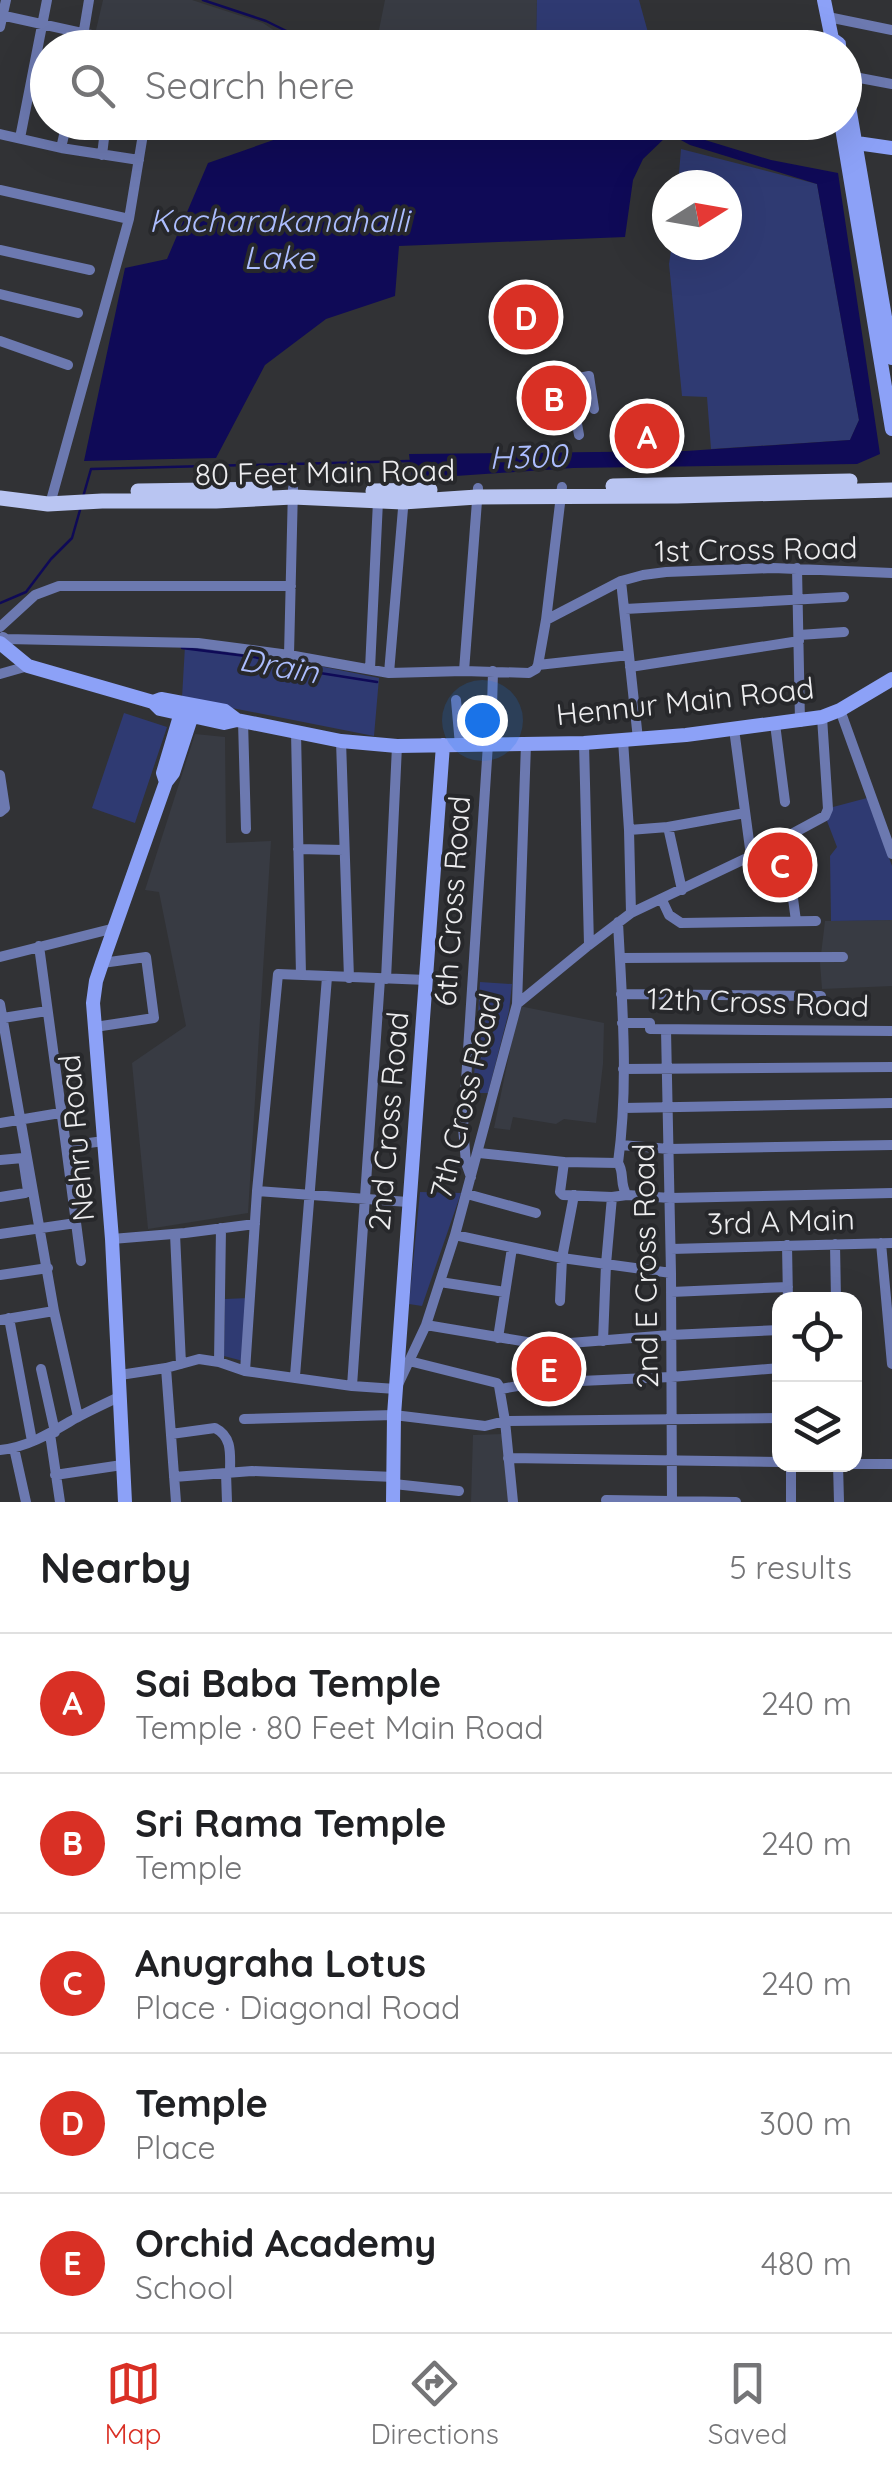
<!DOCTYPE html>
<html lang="en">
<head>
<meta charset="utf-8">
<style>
  :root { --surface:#fff; --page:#f2f2f2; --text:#202124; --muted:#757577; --line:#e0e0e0; --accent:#d93025 }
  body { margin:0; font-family:Quicksand,sans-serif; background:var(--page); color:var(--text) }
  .controls { position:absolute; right:30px; bottom:30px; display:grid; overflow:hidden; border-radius:20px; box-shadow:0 10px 40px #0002 }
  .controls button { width:90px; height:90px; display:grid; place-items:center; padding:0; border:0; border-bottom:2px solid var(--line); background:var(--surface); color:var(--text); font:50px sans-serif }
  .compass { position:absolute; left:652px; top:170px; width:90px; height:90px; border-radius:50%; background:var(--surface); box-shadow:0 10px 40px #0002; rotate:79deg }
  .you { position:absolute; left:482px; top:720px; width:35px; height:35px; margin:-25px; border:8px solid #fff; border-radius:50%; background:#1a73e8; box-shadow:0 0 0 15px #1a73e833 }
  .badge { display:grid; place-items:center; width:65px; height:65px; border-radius:50%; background:var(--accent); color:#fff; font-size:32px; font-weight:700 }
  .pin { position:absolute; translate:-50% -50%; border:5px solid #fff; box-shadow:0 2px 10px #0006 }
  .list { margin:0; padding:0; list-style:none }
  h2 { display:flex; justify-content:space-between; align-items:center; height:130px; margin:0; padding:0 40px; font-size:42px }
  h2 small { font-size:32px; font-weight:400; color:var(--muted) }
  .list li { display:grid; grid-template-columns:65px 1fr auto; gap:30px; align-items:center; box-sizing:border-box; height:140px; padding:0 40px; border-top:2px solid var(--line) }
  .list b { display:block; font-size:38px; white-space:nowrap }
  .list p { margin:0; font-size:32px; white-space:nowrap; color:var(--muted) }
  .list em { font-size:32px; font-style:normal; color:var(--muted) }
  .icon { flex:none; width:55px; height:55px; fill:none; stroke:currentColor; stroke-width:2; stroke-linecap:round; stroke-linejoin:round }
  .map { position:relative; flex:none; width:892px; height:1502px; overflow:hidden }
  .search { position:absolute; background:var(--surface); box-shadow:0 10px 40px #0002; left:30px; right:30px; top:30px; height:110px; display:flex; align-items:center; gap:25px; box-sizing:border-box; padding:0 35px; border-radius:55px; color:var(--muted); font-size:38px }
  .sheet { height:830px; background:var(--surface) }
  nav { display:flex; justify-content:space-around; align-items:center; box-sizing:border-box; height:140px; border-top:2px solid var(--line); background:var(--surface); font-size:28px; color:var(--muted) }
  nav a { display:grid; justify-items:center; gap:5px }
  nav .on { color:var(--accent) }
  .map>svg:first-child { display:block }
  .built { fill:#383b43 }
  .green { fill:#2f3a72 }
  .water { fill:#0f0a57 }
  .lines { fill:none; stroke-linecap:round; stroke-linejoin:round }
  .stream { stroke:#0f0a57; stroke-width:2.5 }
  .street { stroke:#6c79b0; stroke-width:10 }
  .secondary { stroke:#8ca1f7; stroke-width:14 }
  .primary { stroke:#b9c5f2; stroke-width:15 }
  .labels { text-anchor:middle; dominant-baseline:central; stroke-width:8; stroke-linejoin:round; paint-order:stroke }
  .street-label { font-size:30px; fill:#ededef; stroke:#27282b }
  .water-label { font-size:32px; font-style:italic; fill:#acbdfe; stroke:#27282b }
</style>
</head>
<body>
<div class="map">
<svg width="892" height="1502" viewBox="0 0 892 1502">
  <rect width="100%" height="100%" fill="#313235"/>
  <path class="built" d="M103,0H192L263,23L299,47H160L96,30Z
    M385,0H537L536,47L389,48L376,45Z
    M195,734L225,737L226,843L271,841L248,1213L148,1229L132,1063L186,1026L159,892L145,890Z
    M892,920V986L822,989L820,963L825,921Z
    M519,1006L604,1023L603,1064L596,1123L564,1119L556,1124L513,1117L510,1130L494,1128Z
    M503,1434L510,1502H471L473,1435Z"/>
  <path class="green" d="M537,0H639L652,47H536Z
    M681,149L817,184L859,420L850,440L711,449L707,397L682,396L669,264L672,245H727V185H678Z
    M185,646L289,660L379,678L374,736L182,698Z
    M124,713L167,727L135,823L92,808Z
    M867,798L892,866V920L831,921L830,856L837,847L827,821L833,807Z
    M480,982L512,984L509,1011L488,1093H473Z
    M420,1192L461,1193L422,1306L409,1304Z
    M249,1298L243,1361L224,1356L225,1299Z"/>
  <path class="water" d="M647,122L682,123L705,140L771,160L838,173L880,454L857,464L573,468L412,479L409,454L686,451L850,440L859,420L817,184L690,145L653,125L668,135L643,159L633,180L625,237L399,246L395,296L326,319L265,365L216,458L84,461L125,268L167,259L208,163L282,137L288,123Z"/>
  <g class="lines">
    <path class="stream" d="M203,0L266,21L321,48
      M83,497L91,469L409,461
      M0,603L26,592L51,559L72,538L80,510
      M182,648L254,657L320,673L377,682"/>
    <path class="street" d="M0,15L150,48
      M828,17L892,30
      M0,27L6,0
      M81,48L89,0
      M844,75L892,84
      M0,134L61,148L139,160
      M20,138L47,0
      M61,148L67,122
      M102,155L106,122
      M0,190L129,219
      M0,250L90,270
      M0,294L78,313
      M0,341L68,365
      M579,435L569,380L589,376L594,409
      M50,504L129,219L145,122
      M797,568L800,722
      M621,581L638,739
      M625,609L844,597
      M546,620L621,581L643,575L666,572L773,568L892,573
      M0,627L35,595L59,586H291
      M799,635L844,632
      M3,637L6,639L198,643L289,655L389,673L464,671L529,673L536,669L538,665L546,620L562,487
      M289,655L293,488
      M538,665L629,655
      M630,667L799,641
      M370,669L378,501
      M464,671L478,488
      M389,673L404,497
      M0,674L28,666
      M456,700L460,745
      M840,710L892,854
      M243,721L246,829
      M775,724L785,802
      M734,729L751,856
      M296,732L301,975
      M623,740L629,830L631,913
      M341,741L349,978
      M584,743L589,945
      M491,744L493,671
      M0,775L5,808L0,812
      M668,827L682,890
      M629,830L668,827L745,813
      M298,849L344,850
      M792,891L796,921
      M662,900L669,915L681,923L816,921
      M618,922C622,1002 629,1083 618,1163
      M39,946L66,1146L104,1141
      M0,957L115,928
      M620,958L843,957
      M386,979L397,746
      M621,994L821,996
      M0,1004L54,1311L78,1417
      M517,1004L589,945L631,913L751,856L825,816L828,809L822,717
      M3,1018L47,1011
      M622,1023H650V1029L892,1031
      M95,1027L154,1018L146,957L102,963
      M666,1030L671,1273L672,1502
      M623,1069L892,1067
      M623,1108L892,1103
      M0,1123L60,1113
      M621,1145L669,1149L892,1145
      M66,1146L81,1261
      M479,1153L564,1162L618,1163C625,1172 619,1185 627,1195
      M0,1160L23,1158L28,1191L25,1193L0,1197
      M564,1162L560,1192L563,1195L612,1197L627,1195L670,1198L892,1193
      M471,1177L466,1163L463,1127L488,744
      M257,1191L408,1202
      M467,1194L536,1213
      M0,1234L76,1223
      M175,1234L181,1364
      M455,1235L562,1258L671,1273
      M112,1239L185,1233L255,1224
      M881,1243L892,1364
      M835,1244L836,1300
      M787,1245L788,1300
      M671,1249L892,1243
      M0,1275L48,1268
      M440,1282L505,1292
      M671,1292L788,1287
      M560,1301L562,1258L574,1195
      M9,1318L32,1441
      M0,1320L54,1311
      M426,1325L545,1345L670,1335L780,1330
      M498,1338L512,1248
      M603,1341L606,1264L612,1197
      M409,1361L497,1383L499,1386L505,1421L513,1502
      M219,1362L221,1228
      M166,1368L176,1502
      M41,1369L55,1432
      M245,1371L257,1191L278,974L427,980
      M120,1375L166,1368L199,1359L219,1362L245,1371L352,1386L396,1389L426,1325L455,1235L517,1004L526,744
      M295,1376L327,977
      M352,1386L380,979
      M501,1389L535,1383L671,1377L780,1368
      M244,1419L394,1415L485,1426L505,1421L780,1418
      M50,1434L60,1502
      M171,1434L215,1428C233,1437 230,1455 230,1473
      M14,1448L26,1502
      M0,1450C29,1447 52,1432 76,1418C91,1410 106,1403 121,1396
      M508,1458L780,1462
      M838,1464L839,1502
      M854,1464H892
      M226,1473L227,1502
      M55,1475L122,1465
      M174,1477L252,1471L394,1477
      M394,1484L459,1491
      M606,1500L736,1502
      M791,1502V1464"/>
    <path class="secondary" d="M824,0L832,39L839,44V48
      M844,77L892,358
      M841,122L892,429
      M850,142L892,148
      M0,643L28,666L153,702L160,709L224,723L237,720L341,741L397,746L584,743L686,735L822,717L840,710L892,679
      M153,702L161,699L225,711L237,720
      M166,782L163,773L183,706
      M125,1502L112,1239L93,1003L96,981L102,963L166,782L173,773L195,706
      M393,1502L394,1415L443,745"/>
    <path class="primary" d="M613,486L850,481
      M138,491L265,489
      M373,491L430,490
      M0,498L48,504L102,501H216L293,497L403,502L477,497L677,496L892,490"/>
  </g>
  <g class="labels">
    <g class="street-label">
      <text transform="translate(325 472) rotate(-1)">80 Feet Main Road</text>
      <text transform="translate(756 549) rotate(-1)">1st Cross Road</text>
      <text transform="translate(685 701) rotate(-6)">Hennur Main Road</text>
      <text transform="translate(452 901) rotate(-86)">6th Cross Road</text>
      <text transform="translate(758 1002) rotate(2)">12th Cross Road</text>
      <text transform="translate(465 1096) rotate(-76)">7th Cross Road</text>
      <text transform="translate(388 1121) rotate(-85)">2nd Cross Road</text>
      <text transform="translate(76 1138) rotate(-95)">Nehru Road</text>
      <text transform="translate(781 1221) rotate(-2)">3rd A Main</text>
      <text transform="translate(645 1266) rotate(-91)">2nd E Cross Road</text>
    </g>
    <g class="water-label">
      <text x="279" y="220">Kacharakanahalli<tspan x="279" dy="37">Lake</tspan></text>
      <text transform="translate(528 456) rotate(-2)">H300</text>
      <text transform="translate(279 665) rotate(10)">Drain</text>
    </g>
  </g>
</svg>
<div class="controls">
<button><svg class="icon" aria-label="locate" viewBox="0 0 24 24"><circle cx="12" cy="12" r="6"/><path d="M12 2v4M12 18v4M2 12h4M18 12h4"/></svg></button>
<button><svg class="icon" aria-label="layers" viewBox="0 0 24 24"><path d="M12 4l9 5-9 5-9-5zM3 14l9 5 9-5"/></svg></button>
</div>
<svg class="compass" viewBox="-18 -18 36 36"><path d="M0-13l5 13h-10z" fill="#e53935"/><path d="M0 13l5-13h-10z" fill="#757577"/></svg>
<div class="you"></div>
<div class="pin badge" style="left:647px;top:436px">A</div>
<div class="pin badge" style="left:554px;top:398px">B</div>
<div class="pin badge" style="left:780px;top:865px">C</div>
<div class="pin badge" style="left:526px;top:317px">D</div>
<div class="pin badge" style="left:549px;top:1369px">E</div>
<div class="search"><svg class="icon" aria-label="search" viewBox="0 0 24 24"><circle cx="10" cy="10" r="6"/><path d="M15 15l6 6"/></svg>Search here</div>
</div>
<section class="sheet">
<h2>Nearby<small>5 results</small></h2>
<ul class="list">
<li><span class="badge">A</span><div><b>Sai Baba Temple</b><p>Temple · 80 Feet Main Road</p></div><em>240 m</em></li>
<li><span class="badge">B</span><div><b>Sri Rama Temple</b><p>Temple</p></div><em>240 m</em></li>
<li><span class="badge">C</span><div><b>Anugraha Lotus</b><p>Place · Diagonal Road</p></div><em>240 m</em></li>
<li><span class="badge">D</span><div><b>Temple</b><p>Place</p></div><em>300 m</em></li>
<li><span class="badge">E</span><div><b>Orchid Academy</b><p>School</p></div><em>480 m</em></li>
</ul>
</section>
<nav>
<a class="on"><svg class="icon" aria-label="map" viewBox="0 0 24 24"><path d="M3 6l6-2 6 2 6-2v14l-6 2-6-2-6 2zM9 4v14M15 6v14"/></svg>Map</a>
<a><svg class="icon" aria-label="directions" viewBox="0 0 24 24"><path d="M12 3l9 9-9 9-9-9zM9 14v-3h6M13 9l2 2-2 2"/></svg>Directions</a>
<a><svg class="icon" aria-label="saved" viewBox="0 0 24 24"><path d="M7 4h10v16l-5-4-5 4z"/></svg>Saved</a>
</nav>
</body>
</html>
